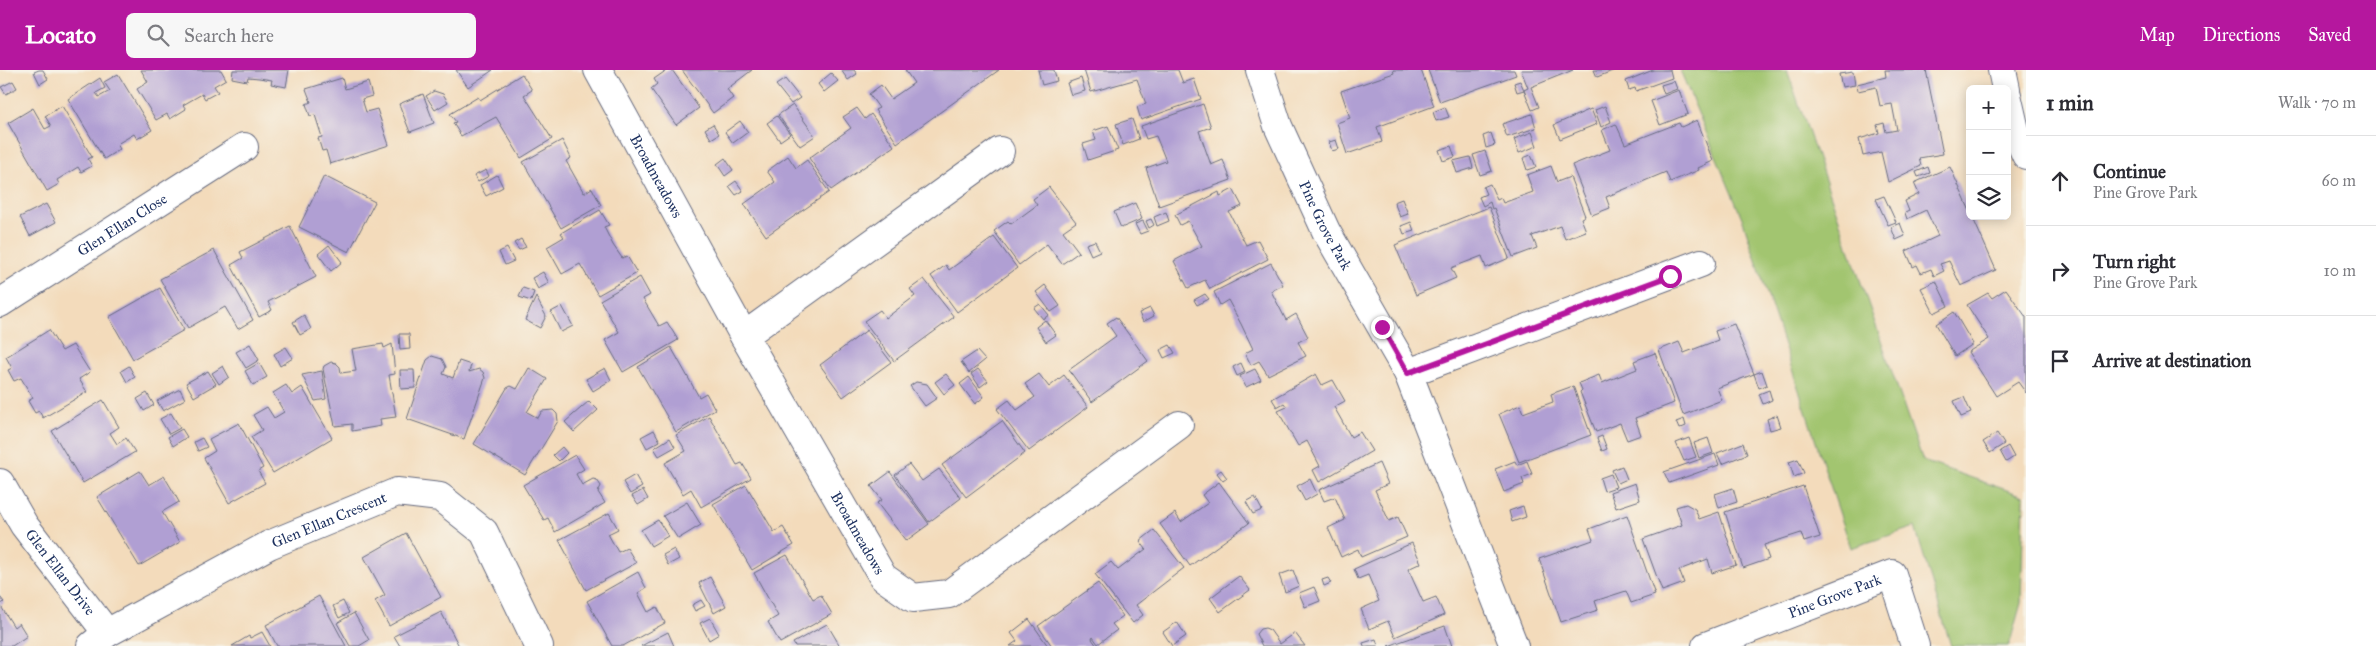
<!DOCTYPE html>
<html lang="en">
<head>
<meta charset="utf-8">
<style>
  :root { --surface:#fff; --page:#f7f7f7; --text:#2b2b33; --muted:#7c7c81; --line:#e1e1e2; --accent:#b5179e }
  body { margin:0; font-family:"IM FELL Great Primer",serif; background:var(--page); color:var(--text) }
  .controls { position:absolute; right:15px; top:15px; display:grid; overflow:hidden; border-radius:8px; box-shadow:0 2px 12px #0003 }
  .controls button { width:45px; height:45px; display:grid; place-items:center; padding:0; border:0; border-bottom:1px solid var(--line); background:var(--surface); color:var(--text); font:25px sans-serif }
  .stop { position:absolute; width:15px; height:15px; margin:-11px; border:4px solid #b5179e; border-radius:50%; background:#fff }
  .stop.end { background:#b5179e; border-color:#fff; box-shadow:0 1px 5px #0008 }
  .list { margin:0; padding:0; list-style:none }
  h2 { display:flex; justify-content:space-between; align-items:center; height:65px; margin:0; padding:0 20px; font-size:21px }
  h2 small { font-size:16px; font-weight:400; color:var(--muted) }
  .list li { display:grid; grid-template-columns:32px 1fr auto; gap:15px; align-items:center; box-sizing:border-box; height:90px; padding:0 20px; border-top:1px solid var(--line) }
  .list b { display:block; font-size:19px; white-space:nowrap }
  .list p { margin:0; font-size:16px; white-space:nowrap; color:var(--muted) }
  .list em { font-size:16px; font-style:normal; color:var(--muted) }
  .icon { flex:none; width:28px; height:28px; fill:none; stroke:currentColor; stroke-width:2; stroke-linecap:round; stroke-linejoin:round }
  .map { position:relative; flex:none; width:2026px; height:576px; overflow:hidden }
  header { display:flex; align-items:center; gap:30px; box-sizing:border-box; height:70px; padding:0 25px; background:var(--accent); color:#fff }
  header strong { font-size:24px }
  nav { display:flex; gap:28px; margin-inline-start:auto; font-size:18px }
  .search { width:350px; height:45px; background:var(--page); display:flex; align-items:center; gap:12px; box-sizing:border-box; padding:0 18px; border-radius:8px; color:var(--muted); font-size:19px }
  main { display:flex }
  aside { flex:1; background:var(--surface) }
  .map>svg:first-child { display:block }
  .park { fill:#a2c56f; stroke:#5e7a66 }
  .building { fill:#b09fd3 }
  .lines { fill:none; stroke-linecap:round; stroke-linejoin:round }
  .street-casing { stroke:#676b7f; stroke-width:30 }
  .street { stroke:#fff; stroke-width:28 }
  .route { stroke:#b5179e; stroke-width:6 }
  .labels { text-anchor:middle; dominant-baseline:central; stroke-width:4.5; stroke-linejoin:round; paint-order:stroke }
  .street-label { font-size:15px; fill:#1b2f5e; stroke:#f7f3e8 }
</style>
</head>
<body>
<header>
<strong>Locato</strong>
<div class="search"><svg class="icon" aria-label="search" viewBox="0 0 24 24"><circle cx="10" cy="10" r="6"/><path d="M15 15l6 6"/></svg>Search here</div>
<nav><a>Map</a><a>Directions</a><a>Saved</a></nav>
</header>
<main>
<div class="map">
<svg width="2026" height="576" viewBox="0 0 2026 576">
  <rect width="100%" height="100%" fill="#f7f3e8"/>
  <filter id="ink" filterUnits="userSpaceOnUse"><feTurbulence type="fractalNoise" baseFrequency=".02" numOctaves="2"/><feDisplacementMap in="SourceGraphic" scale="10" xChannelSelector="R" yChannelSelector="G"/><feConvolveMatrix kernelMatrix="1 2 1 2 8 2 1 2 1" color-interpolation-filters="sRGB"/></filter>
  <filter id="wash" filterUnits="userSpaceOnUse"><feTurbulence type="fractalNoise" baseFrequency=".0096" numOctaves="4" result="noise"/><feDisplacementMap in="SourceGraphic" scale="20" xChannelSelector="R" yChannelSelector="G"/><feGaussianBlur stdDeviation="1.12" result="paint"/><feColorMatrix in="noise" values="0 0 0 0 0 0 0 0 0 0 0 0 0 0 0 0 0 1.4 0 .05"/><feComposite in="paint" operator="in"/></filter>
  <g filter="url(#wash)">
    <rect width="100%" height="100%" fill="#f3dbbb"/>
    <path class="park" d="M1680,0H1787L1923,391L2024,426L2021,533L2009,576H1951L1915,457L1851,478L1742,148Z"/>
    <g id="blocks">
      <path class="building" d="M39,0H43L48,9L40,14L34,2Z
        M141,0H221L226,9L214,16L218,22L205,29L202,24L183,35L186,39L170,49L167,44L156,50L137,19L148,12Z
        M233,0H289L286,17L271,14L272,10L259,8L248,7L247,11L232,8Z
        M456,0H493L468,17Z
        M667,0H672L699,38L676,55L651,19L657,14L654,9Z
        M682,0H752L727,19L733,28L713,43Z
        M841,0H854L857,4L848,10Z
        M905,0H999L897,73L875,40L879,38L869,24L881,15L891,29L914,13Z
        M1038,0H1054L1057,11L1042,15Z
        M1084,0H1178L1183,13L1194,9L1201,29L1141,50L1137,37L1146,34L1137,9L1091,22Z
        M1393,0H1421L1434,36L1377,57L1382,72L1347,84L1337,53L1350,48L1341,21L1394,3Z
        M1428,0H1514L1516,5L1440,32Z
        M1521,0H1573L1531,17L1539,37L1532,40L1524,20L1528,18Z
        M1594,0H1615L1597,7Z
        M1653,0H1670L1672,8L1636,21L1635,18L1629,20L1626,11Z
        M1885,0H1926L1943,84L1919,88L1921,96L1888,112L1881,82L1863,86L1859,69L1879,63L1877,55L1884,53L1886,62L1897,60L1892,34L1880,36L1876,17L1858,21L1857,14L1886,7Z
        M1853,2L1855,15L1842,17L1839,4Z
        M831,3L838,11L824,22L818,14Z
        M118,4L152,60L137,69L134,64L117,74L120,79L104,89L68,29L100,8L105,18L96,23L99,27L110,21L104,12Z
        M522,4L532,20L524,25L552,69L521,88L496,47L461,66L453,53L456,52L450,44L478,27L480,30Z
        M342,8L345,19L368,12L372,26L362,29L366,42L377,39L389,75L330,94L326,80L322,81L318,68L322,67L315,45L310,46L306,34L311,32L306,19Z
        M1081,8L1085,21L1071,25L1067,13Z
        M785,9L800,28L791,34L776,15Z
        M13,11L17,18L6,24L1,17Z
        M1520,11L1524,20L1517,22L1514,13Z
        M1674,11L1677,19L1664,24L1661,15Z
        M1679,20L1688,44L1660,55L1651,31Z
        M434,21L443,24L448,32L435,40L426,26Z
        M423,24L434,53L410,62L399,34Z
        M1203,34L1211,57L1199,61L1211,95L1223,90L1231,110L1159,136L1146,98L1166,91L1156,66L1146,69L1141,56Z
        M793,35L815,66L800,76L778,45Z
        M62,36L92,87L88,89L92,96L81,102L78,97L57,110L59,114L47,121L8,53L33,38L45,59L51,56L45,46Z
        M1605,36L1611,52L1601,57L1595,40Z
        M1445,37L1449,47L1436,51L1433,42Z
        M857,38L865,49L871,44L894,76L831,120L809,88L851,58L843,47Z
        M1591,39L1597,54L1560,69L1554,55Z
        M1532,44L1536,58L1507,67L1502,54Z
        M777,46L790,64L780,71L767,53Z
        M1132,49L1139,69L1123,75L1116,54Z
        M1697,50L1713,91L1698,98L1699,100L1670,112L1666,102L1606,127L1610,138L1592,145L1572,95L1610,80L1602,60L1616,54L1625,74L1679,53L1681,57Z
        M740,51L748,62L733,73L725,62Z
        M713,54L719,64L711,69L705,59Z
        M1108,56L1118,80L1088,90L1083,74L1096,70L1093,61Z
        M1532,62L1537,76L1519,83L1514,69Z
        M1491,63L1495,75L1486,78L1483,66Z
        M562,70L571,88L566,91L584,123L592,118L601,135L561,158L523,92Z
        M1336,70L1339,79L1332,81L1329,72Z
        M1451,76L1455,87L1443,91L1439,80Z
        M1485,81L1492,101L1480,105L1473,85Z
        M1531,85L1536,97L1527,100L1523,88Z
        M788,86L796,98L807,90L829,122L766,166L744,134L775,112L767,101Z
        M1470,87L1473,98L1457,103L1453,91Z
        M725,88L733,100L725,106L717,94Z
        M1551,96L1557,112L1570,107L1585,146L1581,148L1586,161L1565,169L1560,156L1532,166L1537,178L1513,187L1494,138L1492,139L1490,132L1483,136L1479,127L1486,124L1483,117L1490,114L1497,130L1501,128L1503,133L1533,122L1527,105Z
        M1928,97L1930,103L1918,107L1916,102Z
        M1950,97L1970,141V146H1972L1996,200L1961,216L1949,191L1940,194L1944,201L1934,206L1931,199L1921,203L1917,195L1913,197L1906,181L1938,166L1926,140L1907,149L1905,143L1909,141L1905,131L1919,124L1914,113Z
        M486,100L489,106L478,112L474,106Z
        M497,105L503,117L486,126L480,115Z
        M324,106L375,132L349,182L299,157Z
        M736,111L743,121L736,125L729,116Z
        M1049,117L1076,152L1063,161L1079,182L1062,194L1047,174L1019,195L994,161L1008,151L1011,154L1037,135L1033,129Z
        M1233,119L1242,136L1229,142L1246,175L1258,170L1268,189L1210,219L1205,210L1188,218L1174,191L1202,176L1188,151L1180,155L1175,145L1219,122L1220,126Z
        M1884,126L1896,152L1888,155L1876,129Z
        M1402,129L1408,144L1400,147L1394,132Z
        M1135,133L1142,149L1121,158L1114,142Z
        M46,134L56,152L30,166L20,147Z
        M1489,137L1509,188L1486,198L1482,186L1451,198L1456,208L1416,225L1395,175Z
        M600,140L609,155L604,157L613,175L622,188L627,186L637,203L598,225L580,194L562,204L547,177L564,167L561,163Z
        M1166,142L1169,151L1157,156L1154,147Z
        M1151,149L1154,155L1149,158L1146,151Z
        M1143,151L1148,161L1140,164L1135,154Z
        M1411,152L1414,161L1404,164L1401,156Z
        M1900,153L1905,166L1896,170L1891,157Z
        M290,156L316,207L268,232L272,240L259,247L231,195L243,188L240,182Z
        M994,167L1017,198L957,242L931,206L946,195L949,200Z
        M521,169L526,177L519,180L514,173Z
        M1095,171L1100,181L1091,185L1086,174Z
        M329,175L342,192L331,201L318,184Z
        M507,178L514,191L505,195L499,182Z
        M214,180L253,250L238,259L225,237L188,258L160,209Z
        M1271,193L1283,215L1271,221L1286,250L1296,244L1308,267L1298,272L1306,286L1268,305L1259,291L1251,295L1245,283L1253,279L1241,254L1228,230L1220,235L1214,222Z
        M543,202L549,213L538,219L532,208Z
        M640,207L650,225L643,229L659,256L667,252L678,270L623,302L605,270L619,262L600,230Z
        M924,209L954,247L894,291L864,251L880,240L886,248L915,226L910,219Z
        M1936,211L1948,236L1934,243L1921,218Z
        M1045,215L1060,236L1051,242L1036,222Z
        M160,218L184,260L133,289L109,247Z
        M523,218L534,222L531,231L519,227Z
        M2006,219L2026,247V323L2018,312L1996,326L1968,282L1989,269L1967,235L1988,223L1992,228Z
        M1205,224L1209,229L1197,235L1194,230Z
        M536,227L546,246L540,258L525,250Z
        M1040,234L1049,245L1043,249L1034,238Z
        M562,236L573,256L561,262L551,242Z
        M1150,238L1154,246L1143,252L1139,243Z
        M1954,242L1973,274L1955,286L1936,254Z
        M304,245L311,259L300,265L293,252Z
        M1116,247L1148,291L1092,332L1069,300L1116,266L1107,253Z
        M1045,250L1056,265L1046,272L1036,257Z
        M1734,254L1754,304L1717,318L1722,330L1683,345L1659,280L1679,272L1684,283L1718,270L1715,261Z
        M49,260L62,281L73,275L90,302L79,309L87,322L43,348L39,341L35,343L28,331L33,328L21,308L14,311L8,300L12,298L6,287Z
        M867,260L891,292L843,327L820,295Z
        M399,264H409L410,279L400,280Z
        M250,274L259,290L246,298L236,282Z
        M383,274L384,278L392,274L395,304L389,305L396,347L380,349L381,356L352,361V354L335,356L323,299L324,296L331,292L336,293L340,297L341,303L356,301L352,279Z
        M1170,275L1175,283L1164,288L1160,280Z
        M286,277L293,288L280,296L274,284Z
        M671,277L699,327L706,323L715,339L676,362L638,297Z
        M977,281L985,290L969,303L961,292Z
        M1655,283L1674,333L1635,348L1641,365L1627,370L1620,353L1596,362L1580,322L1582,320L1579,313L1599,305L1602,313L1637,299L1634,291Z
        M432,286L442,289L446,297L443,304L453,308L459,291L471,295L469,302L479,299L483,302L485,308L464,369L407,349L427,290Z
        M259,293L267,307L253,315L245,301Z
        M1241,293L1245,302L1237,306L1233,297Z
        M129,296L135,307L127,312L121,301Z
        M223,296L229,307L219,314L212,303Z
        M529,298L547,309L527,342L538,348L542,341L553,340L557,344L558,351L525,405L474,374L507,318L511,316L517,319Z
        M605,298L611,310L593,321L586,309Z
        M978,299L988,311L980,317L971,304Z
        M1255,299L1261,310L1246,317L1240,306Z
        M400,300H414L415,318L401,319Z
        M208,301L216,314L194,327L186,313Z
        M322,301L326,329L315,331L302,305Z
        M1762,301L1767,315L1759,318L1754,304Z
        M946,304L955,315L944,324L935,312Z
        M1039,304L1049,317L1064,305L1088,337L1029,381L997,339L1009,330L1017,340L1035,327L1025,314Z
        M1316,304L1322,315L1333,310L1345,331L1334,337L1351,367L1360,362L1372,381L1319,412L1313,400L1320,396L1307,371L1298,376L1278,341L1287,337L1284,333L1277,337L1272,329Z
        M969,307L984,327L975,334L960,314Z
        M916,312L927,314L937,328L925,336L910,316Z
        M286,315L292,324L302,317L332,368L273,403L251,367L262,360L253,345L267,337L274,348L284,342L273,323Z
        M1573,316L1591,365L1519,392L1499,344L1520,335L1523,343L1553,332L1551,324Z
        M180,319L185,329L163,341L157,331Z
        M1769,320L1772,330L1763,334L1759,324Z
        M147,323L154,335L144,341L137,329Z
        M1964,327L1971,343L1961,347L1954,331Z
        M103,330L119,357L110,363L117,374L126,368L135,382L83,413L52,361Z
        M589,331L598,340L574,362L565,352Z
        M171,343L180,358L169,364L160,349Z
        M1777,345L1781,357L1770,360L1767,349Z
        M709,346L737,395L742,393L751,408L701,437L691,419L683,424L665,393L686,381L676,365Z
        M1684,349L1686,356L1679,359L1676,352Z
        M1002,351L1025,383L966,427L942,395Z
        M239,353L263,398L258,401L265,413L229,433L204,388L215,381L209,369Z
        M182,359L187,367L173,376L168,367Z
        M654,360L660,371L647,378L641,367Z
        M1997,363L2004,374L1990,383L1983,372Z
        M1602,366L1607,379L1602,381L1597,368Z
        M202,368L207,377L198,381L194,372Z
        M670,368L675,377L659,386L654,378Z
        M1689,368L1696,387L1684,391L1676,373Z
        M1708,368L1713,383L1699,388L1694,373Z
        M1743,373L1747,384L1722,394L1717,383Z
        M2008,376L2014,387L2006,392L2000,381Z
        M562,377L567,383L559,391L553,385Z
        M1715,384L1719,395L1669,413L1664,402Z
        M575,385L584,399L576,404L582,415L593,409L597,410L601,416L598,422L605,433L555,462L548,448L544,450L523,415Z
        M1798,389L1804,403L1794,407L1789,392Z
        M1515,391L1517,395L1527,391L1532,404L1522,408L1524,414L1504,422L1495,399Z
        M1379,393L1388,414L1375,420L1389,451L1398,447L1407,467L1361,487L1358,479L1341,487L1328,458L1345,450L1335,427L1324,431L1319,420Z
        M909,394L922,411L939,399L961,428L929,452L895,405Z
        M1622,396L1627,409L1618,413L1612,400Z
        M1221,400L1227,408L1223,411L1217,403Z
        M140,401L149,415L164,406L173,421L179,432L162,442L180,472L139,496L97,427Z
        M890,402L929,454L906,471L877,433L882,430L871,416Z
        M1611,404L1616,417L1604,421L1600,408Z
        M635,405L642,417L630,424L623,412Z
        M1310,409L1317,424L1305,431L1297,416Z
        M1219,412L1249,453L1190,496L1160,454L1175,443L1181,452L1208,433L1202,425Z
        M1635,413L1640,430L1616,438L1610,422Z
        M746,415L774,462L783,457L794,475L752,500L713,434Z
        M1803,416L1820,467L1804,472L1801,463L1764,475L1769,489L1743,498L1725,442Z
        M1733,418L1737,432L1719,438L1715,424Z
        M643,420L648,429L638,435L632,426Z
        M1255,427L1262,440L1253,444L1246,432Z
        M687,432L701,455L678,469L663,446Z
        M1686,434L1695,439L1699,449L1719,442L1736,495L1712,503L1708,489L1679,500L1684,513L1662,521L1643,469L1682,455L1676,437Z
        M1523,436L1526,447L1512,452L1509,441Z
        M609,443L618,459L608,464L618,482L627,478L636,493L586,520L559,470Z
        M1627,445L1655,525L1631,533L1626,521L1595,531L1598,540L1561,552L1539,489L1593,470L1589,459Z
        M658,450L668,466L651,476L641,460Z
        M1154,460L1184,498L1136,535L1143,545L1133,553L1095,504L1111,492L1118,500L1146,479L1140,471Z
        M406,463L441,527L389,556L375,531L385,525L364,487Z
        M1412,473L1421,493L1408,499L1423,532L1436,527L1444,545L1395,567L1388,551L1369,559L1361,539L1379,531L1368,505L1358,509L1354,499Z
        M674,479L679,489L668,495L663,485Z
        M787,485L813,529L821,525L832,544L780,573L768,552L778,546L754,503Z
        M1293,500L1299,516L1285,522L1279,505Z
        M638,502L646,518L638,523L648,542L657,537L665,553L623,576H612L587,531Z
        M1239,506L1250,520L1220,542L1210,528Z
        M710,507L726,536L714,543L699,513Z
        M1328,508L1331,513L1324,516L1322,510Z
        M1098,513L1123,546L1112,554L1117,560L1098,574L1093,567L1092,569L1097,576H1052L1038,556Z
        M1314,517L1320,531L1305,537L1299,523Z
        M319,526L346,576H277L266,555Z
        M0,527L4,532L0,535L14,557L19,553L27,566L12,576H0Z
        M701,530L705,536L695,541L692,535Z
        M343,531L349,543L339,548L333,536Z
        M441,542L459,576H400L394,566Z
        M354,543L369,570L359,576H350L337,553Z
        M710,548L719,564L709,570L700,553Z
        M1029,549L1048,576H1010L1017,571L1011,563Z
        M1177,552L1186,566L1172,576L1163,562Z
        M827,554L840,576H795L793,573Z
        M1445,556L1452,576H1388Z
        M1265,558L1270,560L1280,574L1295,563L1305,576H1262L1256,564L1260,559Z
        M262,562L270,576H232L249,566L250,568Z
        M668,562L674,576H641Z
        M1376,569L1378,576H1364L1363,573Z"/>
    </g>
  </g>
  <g filter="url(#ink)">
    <use href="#blocks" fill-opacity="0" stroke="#676b7f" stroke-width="1"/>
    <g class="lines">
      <g class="street-casing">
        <g id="street">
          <path id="s1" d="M598,0L744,266L883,507L913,528L949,524L1179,355"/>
          <path id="s2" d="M1260,0L1278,56L1326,161L1408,303L1514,576"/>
          <path d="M2002,0L2006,19"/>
          <path d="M2007,25L2015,60L2026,85"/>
          <path id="s3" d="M0,233L244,77"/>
          <path d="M744,266L1000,81"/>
          <path d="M1408,303L1701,193"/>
          <path id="s4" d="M0,413L24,455L107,563"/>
          <path id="s5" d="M91,576L107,563L269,475L397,422L440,427L484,462L539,576"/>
          <path id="s6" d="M1706,576L1892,504L1915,576"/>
        </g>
      </g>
      <use href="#street" class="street"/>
    </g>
  </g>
  <g class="lines" filter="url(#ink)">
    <path class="route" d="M1382,257L1408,303L1670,206"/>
  </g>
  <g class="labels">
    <g class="street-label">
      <text stroke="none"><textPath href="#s1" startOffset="121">Broadmeadows</textPath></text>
      <text stroke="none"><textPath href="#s3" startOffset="145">Glen Ellan Close</textPath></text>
      <text stroke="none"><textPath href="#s2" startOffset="169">Pine Grove Park</textPath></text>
      <text stroke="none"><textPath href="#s5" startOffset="270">Glen Ellan Crescent</textPath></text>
      <text stroke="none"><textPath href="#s1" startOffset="531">Broadmeadows</textPath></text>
      <text stroke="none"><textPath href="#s4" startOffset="108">Glen Ellan Drive</textPath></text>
      <text stroke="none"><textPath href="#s6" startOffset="138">Pine Grove Park</textPath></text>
    </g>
  </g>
</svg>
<div class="controls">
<button>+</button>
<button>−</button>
<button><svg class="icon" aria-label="layers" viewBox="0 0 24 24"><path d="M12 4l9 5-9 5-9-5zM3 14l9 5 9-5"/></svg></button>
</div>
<div class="stop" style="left:1670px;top:206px"></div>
<div class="stop end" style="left:1382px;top:257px"></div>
</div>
<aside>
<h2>1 min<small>Walk · 70 m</small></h2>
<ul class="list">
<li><svg class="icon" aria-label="ahead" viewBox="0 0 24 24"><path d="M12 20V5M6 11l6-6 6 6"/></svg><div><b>Continue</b><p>Pine Grove Park</p></div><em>60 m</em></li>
<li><svg class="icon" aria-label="right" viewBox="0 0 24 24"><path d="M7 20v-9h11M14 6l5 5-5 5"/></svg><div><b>Turn right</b><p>Pine Grove Park</p></div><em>10 m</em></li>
<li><svg class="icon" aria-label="arrive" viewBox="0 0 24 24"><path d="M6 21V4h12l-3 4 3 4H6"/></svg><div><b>Arrive at destination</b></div></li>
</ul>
</aside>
</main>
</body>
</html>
